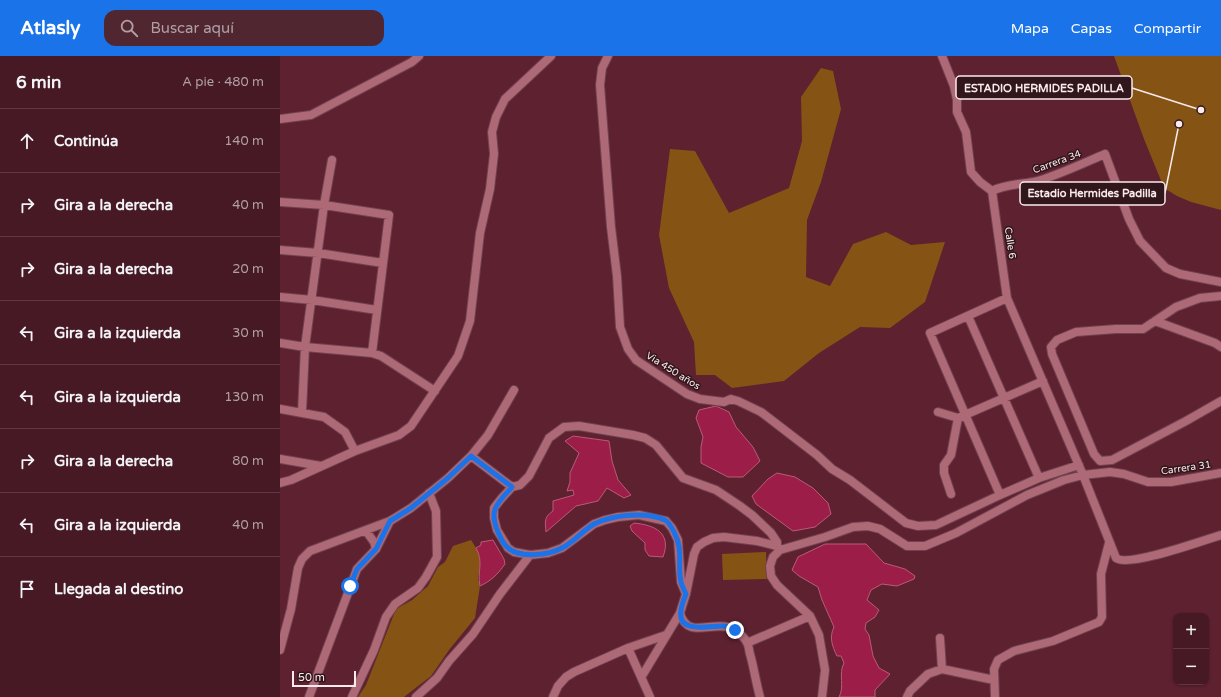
<!DOCTYPE html>
<html lang="es">
<head>
<meta charset="utf-8">
<style>
  :root { --surface:#461924; --page:#502631; --text:#f1f3f6; --muted:#b0a0a6; --line:#5e3841; --accent:#1a73e8 }
  body { margin:0; font-family:"Varela Round",sans-serif; background:var(--page); color:var(--text) }
  .controls { position:absolute; right:12px; bottom:12px; display:grid; overflow:hidden; border-radius:8px; box-shadow:0 1px 3px #0004 }
  .controls button { width:36px; height:36px; display:grid; place-items:center; padding:0; border:0; border-bottom:1px solid var(--line); background:var(--surface); color:var(--text); font:20px sans-serif }
  .scale { position:absolute; left:12px; bottom:10px; width:64px; box-sizing:border-box; padding-left:4px; border:2px solid #faeaec; border-top:0; font-size:11px; line-height:14px; white-space:nowrap; color:#faeaec; -webkit-text-stroke:3px #31161c; paint-order:stroke }
  .stop { position:absolute; width:12px; height:12px; margin:-9px; border:3px solid #1a73e8; border-radius:50%; background:#fff }
  .stop.end { background:#1a73e8; border-color:#fff; box-shadow:0 1px 4px #0008 }
  .list { margin:0; padding:0; list-style:none }
  h2 { display:flex; justify-content:space-between; align-items:center; height:52px; margin:0; padding:0 16px; font-size:17px }
  h2 small { font-size:13px; font-weight:400; color:var(--muted) }
  .list li { display:grid; grid-template-columns:26px 1fr auto; gap:12px; align-items:center; box-sizing:border-box; height:64px; padding:0 16px; border-top:1px solid var(--line) }
  .list b { display:block; font-size:15px; white-space:nowrap }
  .list em { font-size:13px; font-style:normal; color:var(--muted) }
  .icon { flex:none; width:22px; height:22px; fill:none; stroke:currentColor; stroke-width:2; stroke-linecap:round; stroke-linejoin:round }
  .map { position:relative; flex:none; width:941px; height:641px; overflow:hidden }
  header { display:flex; align-items:center; gap:24px; box-sizing:border-box; height:56px; padding:0 20px; background:var(--accent); color:#fff }
  header strong { font-size:19px }
  nav { display:flex; gap:22px; margin-inline-start:auto; font-size:14px }
  .search { width:280px; height:36px; background:var(--page); display:flex; align-items:center; gap:10px; box-sizing:border-box; padding:0 14px; border-radius:12px; color:var(--muted); font-size:15px }
  main { display:flex }
  aside { flex:1; background:var(--surface) }
  .map>svg:first-child { display:block }
  .green { fill:#855414 }
  .water { fill:#9c1e48; stroke:#b85b79 }
  .lines { fill:none; stroke-linecap:round; stroke-linejoin:round }
  .minor-casing { stroke:#70414f; stroke-width:10 }
  .minor { stroke:#ad6976; stroke-width:8 }
  .route { stroke:#1a73e8; stroke-width:5 }
  .labels { text-anchor:middle; dominant-baseline:central; stroke-width:3; stroke-linejoin:round; paint-order:stroke }
  .street-label { font-size:10px; fill:#faeaec; stroke:#31161c }
  .leader { fill:none; stroke:#faeaec; stroke-width:1.5 }
  .callout-dot { fill:#faeaec; stroke:#31161c; stroke-width:1.5 }
  .callout { fill:#31161c; stroke:#faeaec; stroke-width:1.5 }
  .callout-label { font-size:11px; text-anchor:middle; font-weight:bold; fill:#faeaec }
</style>
</head>
<body>
<header>
<strong>Atlasly</strong>
<div class="search"><svg class="icon" aria-label="search" viewBox="0 0 24 24"><circle cx="10" cy="10" r="6"/><path d="M15 15l6 6"/></svg>Buscar aquí</div>
<nav><a>Mapa</a><a>Capas</a><a>Compartir</a></nav>
</header>
<main>
<aside>
<h2>6 min<small>A pie · 480 m</small></h2>
<ul class="list">
<li><svg class="icon" aria-label="ahead" viewBox="0 0 24 24"><path d="M12 20V5M6 11l6-6 6 6"/></svg><div><b>Continúa</b></div><em>140 m</em></li>
<li><svg class="icon" aria-label="right" viewBox="0 0 24 24"><path d="M7 20v-9h11M14 6l5 5-5 5"/></svg><div><b>Gira a la derecha</b></div><em>40 m</em></li>
<li><svg class="icon" aria-label="right" viewBox="0 0 24 24"><path d="M7 20v-9h11M14 6l5 5-5 5"/></svg><div><b>Gira a la derecha</b></div><em>20 m</em></li>
<li><svg class="icon" aria-label="left" viewBox="0 0 24 24"><path d="M17 20v-9H6M10 6l-5 5 5 5"/></svg><div><b>Gira a la izquierda</b></div><em>30 m</em></li>
<li><svg class="icon" aria-label="left" viewBox="0 0 24 24"><path d="M17 20v-9H6M10 6l-5 5 5 5"/></svg><div><b>Gira a la izquierda</b></div><em>130 m</em></li>
<li><svg class="icon" aria-label="right" viewBox="0 0 24 24"><path d="M7 20v-9h11M14 6l5 5-5 5"/></svg><div><b>Gira a la derecha</b></div><em>80 m</em></li>
<li><svg class="icon" aria-label="left" viewBox="0 0 24 24"><path d="M17 20v-9H6M10 6l-5 5 5 5"/></svg><div><b>Gira a la izquierda</b></div><em>40 m</em></li>
<li><svg class="icon" aria-label="arrive" viewBox="0 0 24 24"><path d="M6 21V4h12l-3 4 3 4H6"/></svg><div><b>Llegada al destino</b></div></li>
</ul>
</aside>
<div class="map">
<svg width="941" height="641" viewBox="0 0 941 641">
  <rect width="100%" height="100%" fill="#5d2130"/>
  <path class="green" d="M834,0H941V154L911,146L897,140L884,132L864,83Z
    M541,12L553,15L561,53L541,126L527,164L526,221L550,230L573,188L606,176L631,189L665,186L645,246L610,272L580,271L539,297L504,325L452,332L435,319H416L414,286L389,232L379,179L390,93L415,95L449,157L509,132L522,85L521,41Z
    M191,484L200,498L201,503L198,523L200,530L195,562L169,594L151,620L124,641H78L86,629L116,553L132,544L148,530L158,511L165,506L173,490Z
    M486,496L487,523L443,524L442,498Z"/>
  <path class="water" d="M436,350L449,356L456,371L473,391L480,405L463,421H448L421,407V391L423,381L416,362L419,354Z
    M293,380L329,385L332,405L338,424L351,439L344,442L327,432L318,445L296,450L266,476C265,465 264,461 273,455V445L294,439L293,434L287,435L290,426V417L299,397L285,385Z
    M497,417L515,421L533,432L548,447L551,458L535,471L513,475L476,448L472,440L488,423Z
    M354,467C375,469 392,477 383,501L369,500L365,494V487L352,475L350,470Z
    M213,484L224,503L225,508C218,518 211,525 200,530C197,516 204,506 196,492L201,489V486Z
    M545,488H586L604,507L625,513L635,520L634,523L617,530L602,528L591,534L587,544L599,554L595,561L586,567L585,573L589,579L593,600L599,612L610,618L595,634V641H559C565,631 558,618 564,607L561,600H557C552,590 549,581 554,571L542,544L538,531L519,520L512,514L518,501Z"/>
  <g class="lines">
    <g class="minor-casing">
      <path id="minor" d="M328,0L322,12L320,29L331,171L337,220L340,271L348,293L356,304L407,338L420,343L444,346L451,343L458,345L481,356L537,399L552,413L570,424L626,467L638,470L656,469L720,439L759,422L799,409
        M662,0L674,30L677,44V56L686,76L691,116L700,126L712,135
        M0,63L31,59L132,6L139,0
        M712,135L727,242L803,419L836,502C848,512 924,484 941,479
        M712,135C727,127 745,129 761,124C783,117 804,107 825,98L849,163L860,185L886,212L900,218L941,226
        M0,146L44,149L109,159L92,297
        M0,194L38,197L103,207
        M941,240L920,242L896,251L863,273H836L796,276L777,284L771,291L772,298L814,398L820,405L832,404L906,365L941,345
        M0,241L32,244L97,254
        M688,260L759,422
        M875,265L935,287L941,291
        M0,287L25,291L92,297L101,300L155,335
        M0,353L44,361L65,376L75,395
        M22,356L25,291L44,149L52,104
        M658,356L678,362L763,325
        M191,400L232,431
        M0,403L41,410
        M0,427L11,424L75,395L119,379L131,370L178,300L190,265L200,177L210,133L214,98L212,76L216,61L225,43L271,0
        M671,438L664,417V409L671,399L678,362
        M720,439L650,277L727,242
        M86,475L94,486L96,493
        M406,538L401,526L398,484L392,472L386,465L359,459L338,461L325,464L314,468L282,492L268,497L250,499L234,496L228,492L217,474L214,462V452L221,443L232,431L240,429L249,420L269,382L284,371L299,370L353,379L365,382L376,389L403,422L436,434L460,450L472,459L491,477L497,486V490
        M400,557C407,583 430,566 448,571C455,572 463,580 467,586C469,590 469,595 470,598C474,612 476,627 480,641
        M660,582L662,613
        M467,587L530,560
        M348,592L370,641
        M0,594L11,553L18,512L22,503L30,495L110,465L131,452L168,422L191,400L208,379L234,334
        M362,620L400,557L406,538L414,498L417,491L424,486L433,482L444,481L477,485L497,490L499,493
        M29,641L77,513L96,493L110,465
        M72,641L94,594L106,561L115,548L138,532L146,521L157,501L156,455L149,437
        M136,641L157,622L169,605L193,578L220,538L250,499
        M273,641L278,630L286,621L294,616L348,592L386,579
        M542,641L545,614L539,579L530,560L497,529L491,520L490,510L493,501L500,494L545,481L573,471L588,470L600,473L627,490H645L676,477L747,439L784,424L803,419L830,416L844,418L868,426H891L941,417
        M627,641L630,635L648,618L662,613L714,624
        M715,641L714,613L718,604L734,595L773,585L819,566L822,561L821,518L829,487"/>
    </g>
    <use href="#minor" class="minor"/>
  </g>
  <g class="lines">
    <path class="route" d="M70,530L77,513L96,493L110,465L131,452L168,422L191,400L232,431C218,447 208,453 218,476C220,481 223,487 227,491C239,503 269,499 282,492C294,486 302,475 314,468C332,459 366,455 385,464C389,466 392,472 394,476C404,494 397,509 401,526C402,530 404,534 406,538C404,543 401,550 401,555C397,579 432,569 444,570C448,570 451,572 455,574"/>
  </g>
  <g class="labels">
    <g class="street-label">
      <text transform="translate(777 106) rotate(-20)">Carrera 34</text>
      <text transform="translate(730 187) rotate(82)">Calle 6</text>
      <text transform="translate(393 315) rotate(32)">Via 450 años</text>
      <text transform="translate(906 412) rotate(-8)">Carrera 31</text>
    </g>
  </g>
  <path class="leader" d="M921 54L852 32M899 68L885 137"/>
  <g class="callout-dot">
    <circle cx="921" cy="54" r="4"/>
    <circle cx="899" cy="68" r="4"/>
  </g>
  <g class="callout">
    <rect x="676" y="20" width="176" height="23" rx="4"/>
    <rect x="740" y="126" width="145" height="23" rx="4"/>
  </g>
  <g class="callout-label">
    <text x="764" y="36">ESTADIO HERMIDES PADILLA</text>
    <text x="812" y="141">Estadio Hermides Padilla</text>
  </g>
</svg>
<div class="controls">
<button>+</button>
<button>−</button>
</div>
<div class="scale">50 m</div>
<div class="stop" style="left:70px;top:530px"></div>
<div class="stop end" style="left:455px;top:574px"></div>
</div>
</main>
</body>
</html>
